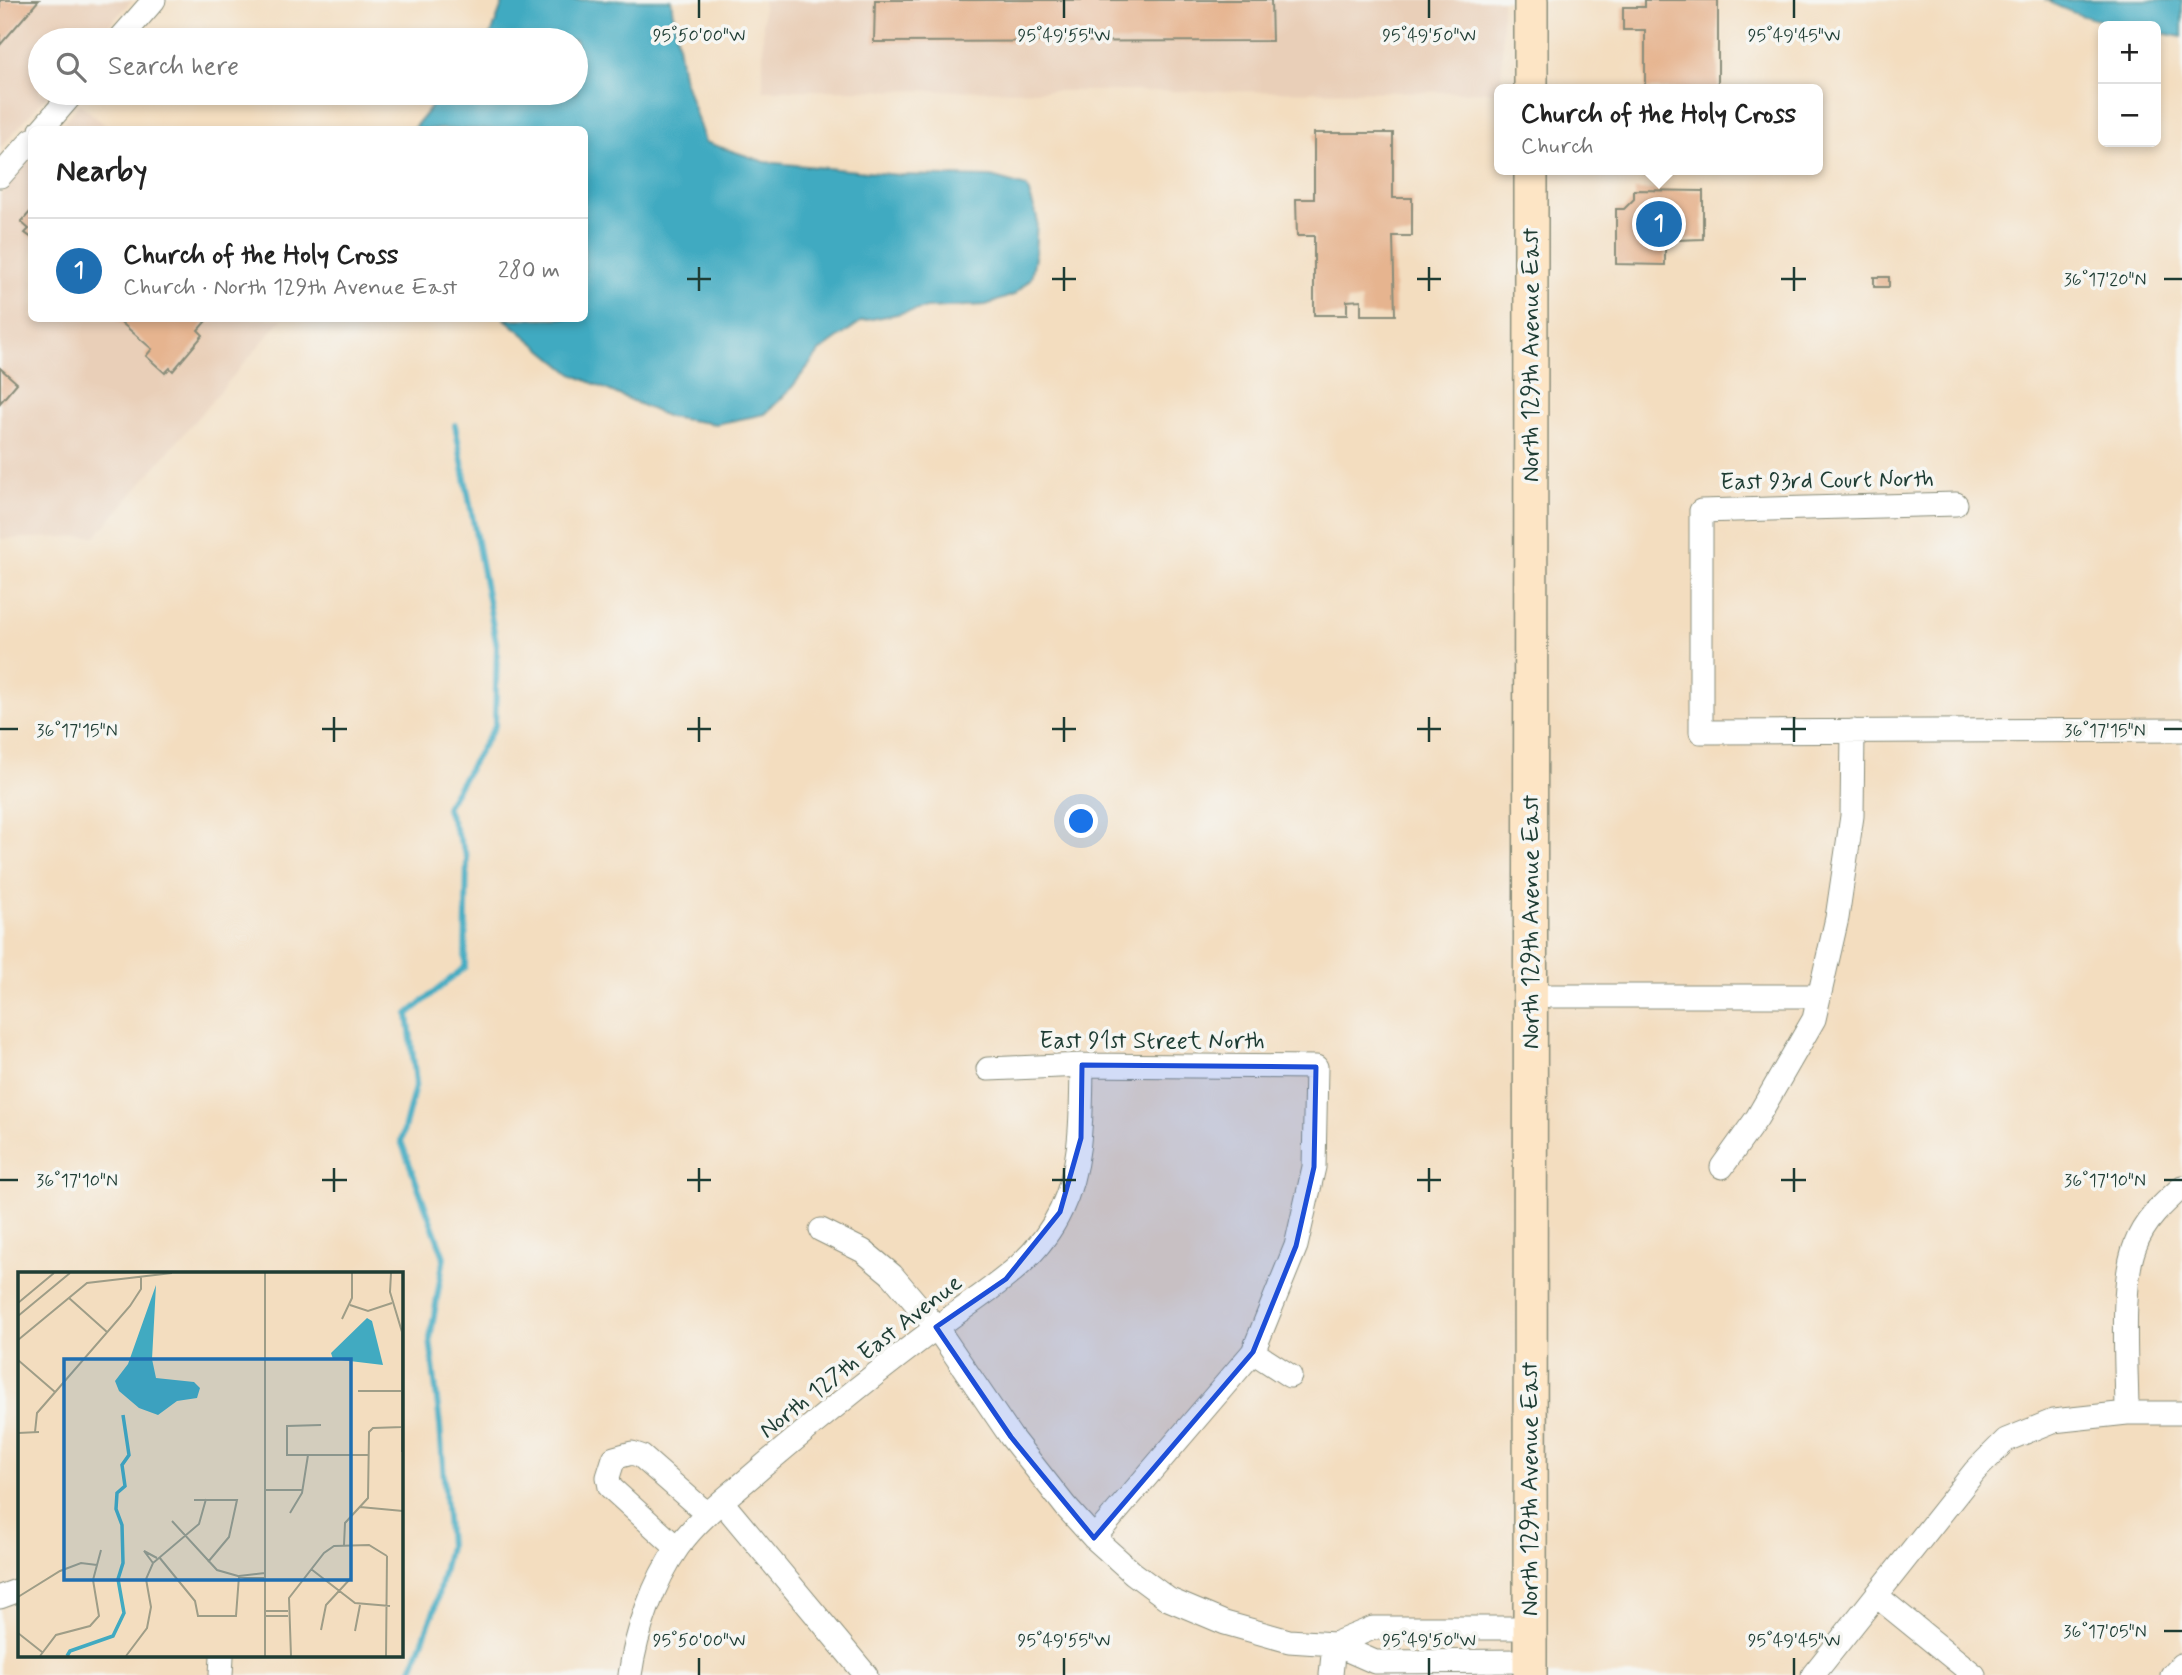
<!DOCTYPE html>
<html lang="en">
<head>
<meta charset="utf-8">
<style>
  :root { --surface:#fff; --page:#f2f2f2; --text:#222; --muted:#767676; --line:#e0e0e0; --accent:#1f6fb2 }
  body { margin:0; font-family:Mynerve,sans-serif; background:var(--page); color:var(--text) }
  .controls { position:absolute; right:21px; top:21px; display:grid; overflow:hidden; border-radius:10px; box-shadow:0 4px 10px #0003 }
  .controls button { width:63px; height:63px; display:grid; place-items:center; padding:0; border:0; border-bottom:2px solid var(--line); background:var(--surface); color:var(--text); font:35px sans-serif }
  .you { position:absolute; left:1082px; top:822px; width:24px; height:24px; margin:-18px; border:5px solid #fff; border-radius:50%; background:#1a73e8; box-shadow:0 0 0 10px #1a73e833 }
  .badge { display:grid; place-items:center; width:46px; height:46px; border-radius:50%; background:var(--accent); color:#fff; font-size:23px; font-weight:700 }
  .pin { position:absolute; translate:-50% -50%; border:4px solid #fff; box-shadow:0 2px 7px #0006 }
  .popup { position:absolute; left:1494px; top:84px; width:329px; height:91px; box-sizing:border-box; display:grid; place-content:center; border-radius:10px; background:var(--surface); filter:drop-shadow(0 2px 5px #0005); font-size:23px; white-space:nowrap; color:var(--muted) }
  .popup b { font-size:26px; color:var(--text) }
  .popup::after { content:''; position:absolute; left:50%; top:100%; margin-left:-14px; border:14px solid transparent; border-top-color:var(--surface) }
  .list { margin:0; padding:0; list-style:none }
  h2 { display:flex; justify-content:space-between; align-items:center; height:91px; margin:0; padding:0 28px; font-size:30px }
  h2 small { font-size:23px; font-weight:400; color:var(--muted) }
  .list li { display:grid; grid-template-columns:46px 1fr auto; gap:21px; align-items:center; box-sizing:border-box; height:105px; padding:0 28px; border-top:2px solid var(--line) }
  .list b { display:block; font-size:26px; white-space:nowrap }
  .list p { margin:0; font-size:23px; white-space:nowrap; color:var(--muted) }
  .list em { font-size:23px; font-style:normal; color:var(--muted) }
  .icon { flex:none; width:38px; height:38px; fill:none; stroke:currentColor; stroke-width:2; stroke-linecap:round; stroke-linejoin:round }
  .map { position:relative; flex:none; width:2182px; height:1675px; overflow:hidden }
  .search { position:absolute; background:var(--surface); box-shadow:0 4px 10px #0003; left:28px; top:28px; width:560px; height:77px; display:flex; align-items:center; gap:18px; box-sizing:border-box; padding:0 24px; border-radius:38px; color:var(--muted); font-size:26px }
  .panel { position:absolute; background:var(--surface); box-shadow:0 4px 10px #0003; left:28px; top:126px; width:560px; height:196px; border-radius:10px }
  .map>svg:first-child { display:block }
  .built { fill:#e9cfb8 }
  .water { fill:#41aac1; stroke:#30747a; stroke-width:2 }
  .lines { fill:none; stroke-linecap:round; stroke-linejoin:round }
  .stream { stroke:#41aac1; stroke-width:6 }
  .building { fill:#e6b48f }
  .minor-casing { stroke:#898d7a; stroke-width:25 }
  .secondary-casing { stroke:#898d7a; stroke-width:36 }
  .minor { stroke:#fff; stroke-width:23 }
  .secondary { stroke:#fde5c5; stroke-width:33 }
  .marked { fill:#1d4ed8; fill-opacity:0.2; stroke:#1d4ed8; stroke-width:5; stroke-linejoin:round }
  .ticks { fill:none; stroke:#1f3d34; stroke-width:2.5 }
  .labels { text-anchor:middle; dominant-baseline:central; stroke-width:7; stroke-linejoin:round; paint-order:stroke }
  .street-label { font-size:24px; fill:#1f3d34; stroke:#f6f6f2 }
  .inset-river { fill:none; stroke:#41aac1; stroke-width:3.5 }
  .inset-road { fill:none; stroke:#9e9d87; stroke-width:2 }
  .view { fill:#1f6fb2; fill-opacity:0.15; stroke:#1f6fb2; stroke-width:3.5 }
  .inset-edge { fill:none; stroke:#1f3d34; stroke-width:3.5 }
  .ticks-label { font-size:18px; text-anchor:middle; fill:#1f3d34; stroke:#f6f6f2; stroke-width:7; stroke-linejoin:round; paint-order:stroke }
</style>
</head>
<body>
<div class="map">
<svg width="2182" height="1675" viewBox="0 0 2182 1675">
  <rect width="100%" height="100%" fill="#f6f6f2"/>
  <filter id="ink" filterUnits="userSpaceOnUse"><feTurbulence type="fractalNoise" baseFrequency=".0143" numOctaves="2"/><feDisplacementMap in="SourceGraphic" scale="14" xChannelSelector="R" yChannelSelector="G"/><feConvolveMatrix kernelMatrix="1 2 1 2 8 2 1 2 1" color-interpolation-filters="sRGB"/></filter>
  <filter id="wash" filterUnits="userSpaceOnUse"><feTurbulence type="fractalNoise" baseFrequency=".00686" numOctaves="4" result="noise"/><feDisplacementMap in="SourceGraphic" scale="28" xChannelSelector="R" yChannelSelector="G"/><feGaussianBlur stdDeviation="1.57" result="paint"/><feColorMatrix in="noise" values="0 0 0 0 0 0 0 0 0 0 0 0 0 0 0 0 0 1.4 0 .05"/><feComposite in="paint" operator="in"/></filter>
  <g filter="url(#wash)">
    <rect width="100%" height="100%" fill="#f3ddbf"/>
    <path class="built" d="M0,0H132L96,40H40V93H49L0,148Z
      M763,0H1502V89L1500,92L763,90Z
      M80,104L110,129H58Z
      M31,159L32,318L282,319L96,536L0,539V195Z"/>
    <path class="water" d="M504,0H671L683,76L705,142L765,162L899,175L991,177L1027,187L1037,217L1035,257L1031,278L1014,295L986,305L927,308L862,321L820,351L789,391L765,414L716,424L668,417L572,374L505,319L584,318V130L413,129L442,93H576V40H489Z
      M2046,0H2182V37L2156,32V26C2118,26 2079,19 2046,0Z"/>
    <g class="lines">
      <path class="stream" d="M413,1675L412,1669L435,1608L449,1546L440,1425L430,1339L444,1257L401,1141L416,1083L408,1014L465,967L467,857L446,807L495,726L497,647L455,425"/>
    </g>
    <g id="blocks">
      <path class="building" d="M0,0H39L0,45Z
        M875,0H1271L1272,41L874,42Z
        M1645,0H1718V89H1645V30H1623V7H1645Z
        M1314,133H1393V198H1412V236H1393L1395,315H1361V300L1347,301V315H1314V236H1297L1296,199H1314Z
        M1634,190L1703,191V239L1676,240L1665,250V265L1616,264V209H1624L1634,199Z
        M32,210V238L25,233L29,229L21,222Z
        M1874,277H1889V287H1874Z
        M116,318H204L206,321L198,330L203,335L173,371L170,368L165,373L146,356L152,349Z
        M0,368L17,383L0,403Z"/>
    </g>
  </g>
  <g filter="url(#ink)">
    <use href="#blocks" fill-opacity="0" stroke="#898d7a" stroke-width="2"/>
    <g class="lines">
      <g class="minor-casing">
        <path id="minor" d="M119,40L154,0
          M41,130L73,93
          M0,176L32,140
          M1956,504L1701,511V732L2182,730
          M1531,996H1819
          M988,1069L1082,1065L1316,1067L1314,1167L1296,1246L1253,1352L1094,1538
          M1722,1167L1757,1118L1814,1019L1837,918L1852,816L1853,731
          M821,1230L863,1251L892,1275L936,1327L1011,1437L1066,1507L1094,1538L1133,1573L1168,1599L1225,1623L1289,1641L1334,1644L1375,1662L1530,1661
          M1253,1352L1290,1376
          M2127,1413C2127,1370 2120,1283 2135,1246C2144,1221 2163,1204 2182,1187
          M722,1502L866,1675
          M677,1548L610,1487L608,1477L614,1458L632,1453L641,1456L707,1514
          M0,1597L19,1590
          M1878,1597L1974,1675
          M1334,1644L1373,1628H1530
          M221,1675L222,1656
          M630,1675C636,1633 653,1582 678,1547C700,1516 734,1492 762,1467C820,1418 879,1370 940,1325C986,1291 1036,1264 1061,1210C1083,1163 1081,1115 1082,1065
          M1331,1675L1334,1644
          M1813,1675L1975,1471L2006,1440L2053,1421L2127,1413H2182
          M2172,1675L2181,1665"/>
      </g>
      <g class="secondary-casing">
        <path id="secondary" d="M1531,89V0
          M1530,1675L1531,170"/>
      </g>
      <use href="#minor" class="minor"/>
      <use href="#secondary" class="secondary"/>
    </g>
  </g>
  <path class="marked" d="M1082,1065L1316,1067L1314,1167L1296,1246L1253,1352L1094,1538L1011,1437L936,1327L1006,1279L1060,1212L1081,1138Z"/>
  <path class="ticks" d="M699,0V18M1064,0V18M1429,0V18M1794,0V18M699,267V291M1064,267V291M1429,267V291M1794,267V291M687,279H711M1052,279H1076M1417,279H1441M1781,279H1806M2164,279H2182M334,717V742M699,717V742M1064,717V742M1429,717V742M1794,717V742M0,729H18M322,729H347M687,729H711M1052,729H1076M1417,729H1441M1781,729H1806M2164,729H2182M334,1168V1192M699,1168V1192M1064,1168V1192M1429,1168V1192M1794,1168V1192M0,1180H18M322,1180H347M687,1180H711M1052,1180H1076M1417,1180H1441M1781,1180H1806M2164,1180H2182M2164,1631H2182M699,1658V1675M1064,1658V1675M1429,1658V1675M1794,1658V1675"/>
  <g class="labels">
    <g class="street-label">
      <text transform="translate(1531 355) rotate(-90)">North 129th Avenue East</text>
      <text transform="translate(1827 481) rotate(-1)">East 93rd Court North</text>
      <text transform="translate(1531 922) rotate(-90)">North 129th Avenue East</text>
      <text x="1152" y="1041">East 91st Street North</text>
      <text transform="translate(861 1357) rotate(-38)">North 127th East Avenue</text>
      <text transform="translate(1530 1489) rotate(-90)">North 129th Avenue East</text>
    </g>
  </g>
  <g transform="translate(18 1272)">
    <rect width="385" height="385" fill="#f3ddbf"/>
    <path d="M138,13L134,87L138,106L176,110L182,116L179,126L159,129L140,143L121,136L101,119L97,109L110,92ZM349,46L354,49L365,93L315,87L313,81Z" fill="#41aac1"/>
    <path class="inset-river" d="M49,384L52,379L95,364L106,341L100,307L105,291L104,253L98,237L99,221L107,214L104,193L111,183L105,143"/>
    <path class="inset-road" d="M373,1L372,20L384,60V180M51,26L89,60M0,31L36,1M332,33L350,39L374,31M0,44L52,1M324,47L334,26V1M0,68L69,11L154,1M0,88L37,120M340,119H385M303,153L269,154V183H351M17,160L19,141L112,34L123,17V4M0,161L21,160M247,218H285M176,228H219L211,265L190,290M342,235L385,239M272,241L284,221L290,183M154,249L199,298L227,306H247M326,273L327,251L350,226L351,160L355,156L385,155M141,285L177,329L180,344H218L221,304M135,291L126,279L139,286M293,297L337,331L372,334M221,304L247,301M0,325L42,299L63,291L79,293M247,339H270M247,344H270M303,358L308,333L333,306M337,359L342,333M0,361L24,380M22,384L38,363L72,354L81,344L75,308L83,278M108,384L129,356L133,335L128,307L135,291L181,252L188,227M247,384V1M273,384L271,326L306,281L316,274L351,273L369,284M368,384L369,284"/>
    <path class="view" d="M46,87H333V308H46Z"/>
    <rect width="385" height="385" class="inset-edge"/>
  </g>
  <g class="ticks-label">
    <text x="699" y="41">95°50'00"W</text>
    <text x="1064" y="41">95°49'55"W</text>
    <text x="1429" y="41">95°49'50"W</text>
    <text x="1794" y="41">95°49'45"W</text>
    <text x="2105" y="285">36°17'20"N</text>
    <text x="77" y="736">36°17'15"N</text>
    <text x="2105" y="736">36°17'15"N</text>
    <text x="77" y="1186">36°17'10"N</text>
    <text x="2105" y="1186">36°17'10"N</text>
    <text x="2105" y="1637">36°17'05"N</text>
    <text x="699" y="1646">95°50'00"W</text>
    <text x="1064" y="1646">95°49'55"W</text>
    <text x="1429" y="1646">95°49'50"W</text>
    <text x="1794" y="1646">95°49'45"W</text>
  </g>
</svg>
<div class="controls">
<button>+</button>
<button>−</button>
</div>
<div class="you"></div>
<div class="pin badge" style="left:1659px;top:224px">1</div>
<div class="popup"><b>Church of the Holy Cross</b>Church</div>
<div class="search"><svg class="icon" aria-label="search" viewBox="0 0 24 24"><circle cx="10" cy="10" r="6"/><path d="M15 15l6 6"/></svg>Search here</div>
<section class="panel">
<h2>Nearby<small></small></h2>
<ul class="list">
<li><span class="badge">1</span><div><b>Church of the Holy Cross</b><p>Church · North 129th Avenue East</p></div><em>280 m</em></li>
</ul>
</section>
</div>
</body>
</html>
